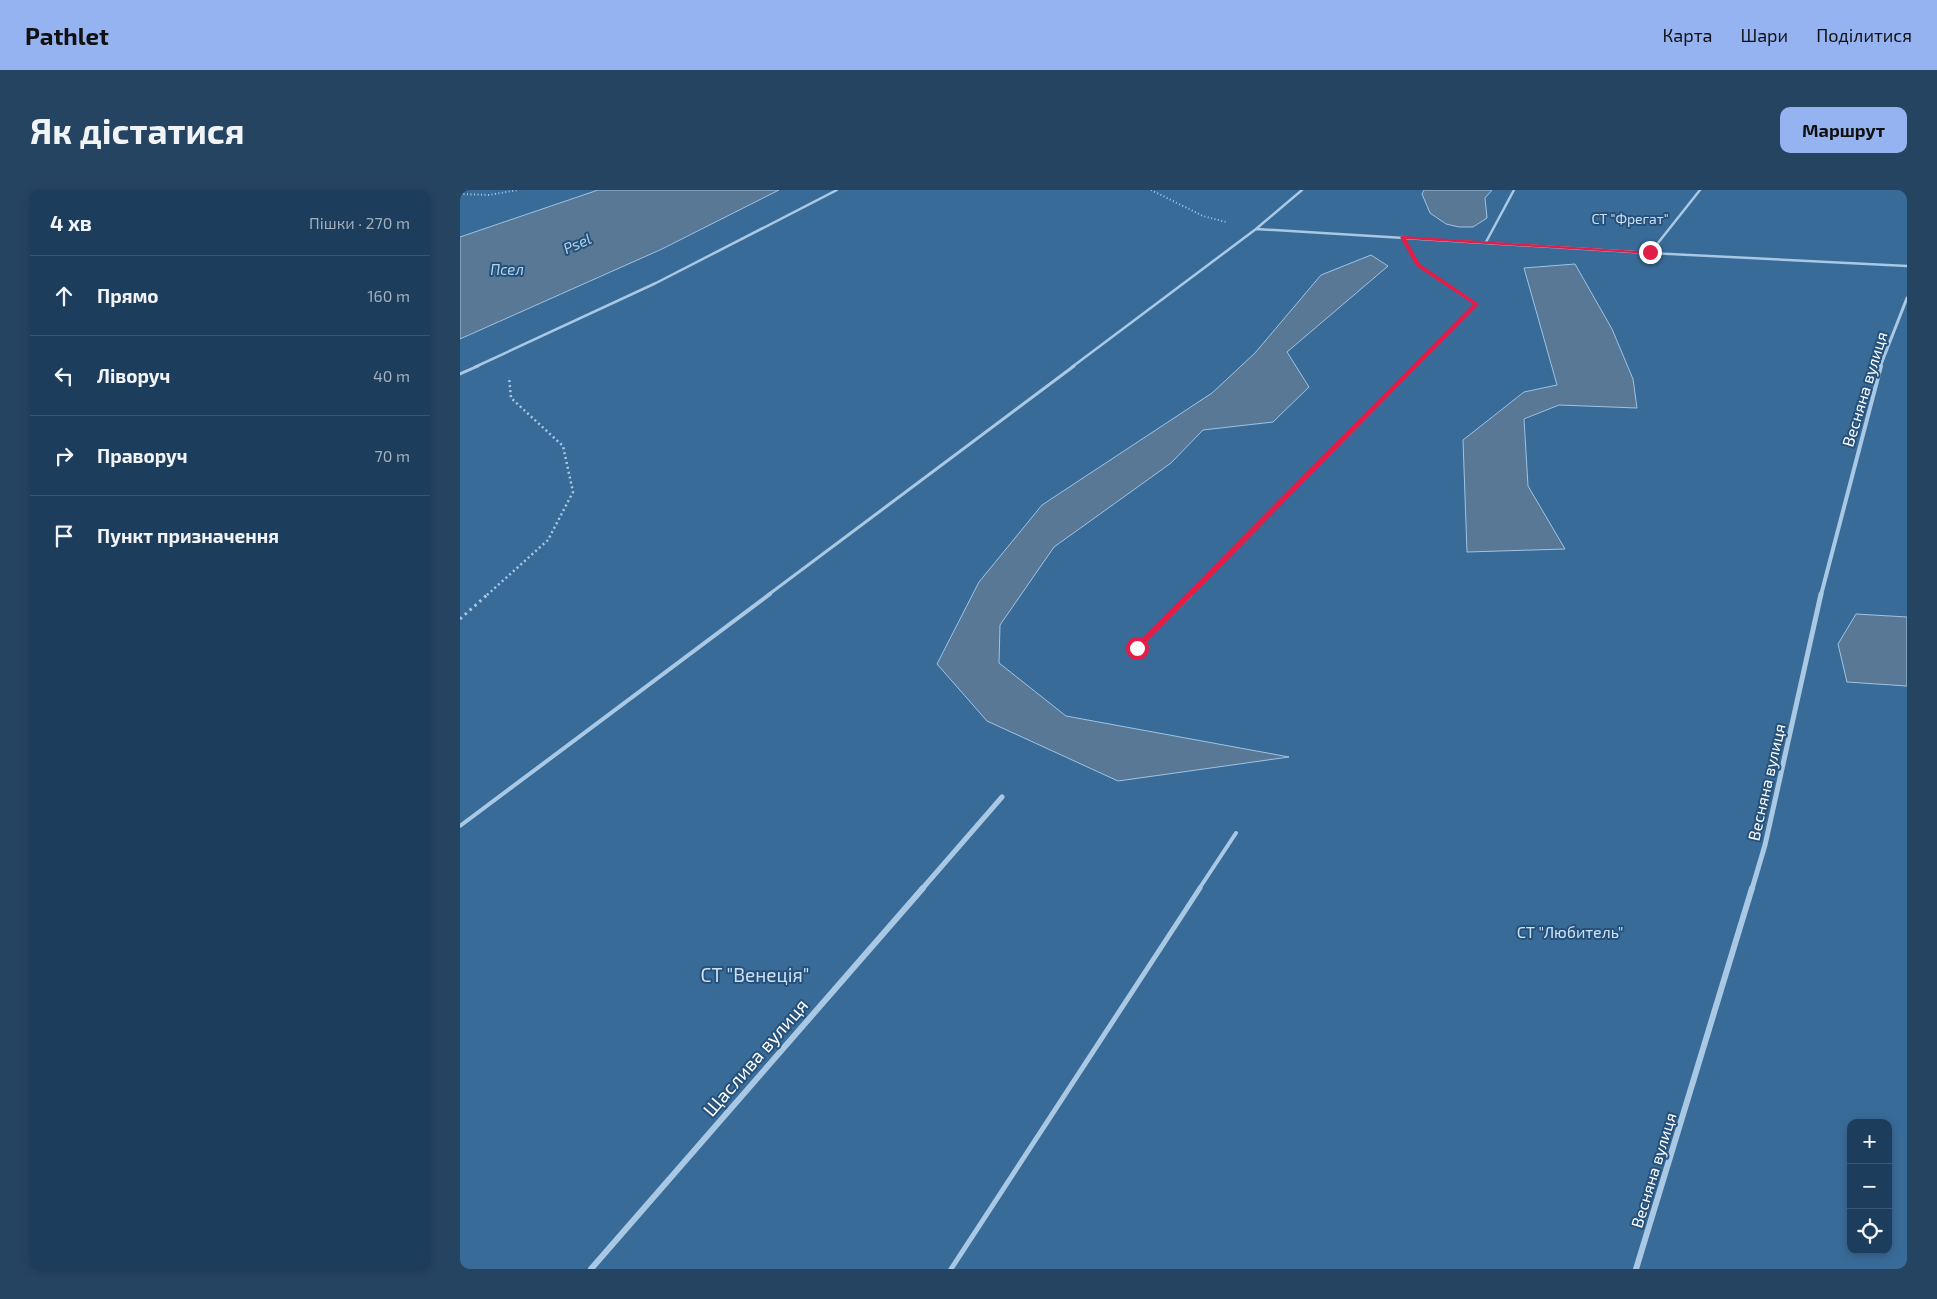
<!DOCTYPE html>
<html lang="uk">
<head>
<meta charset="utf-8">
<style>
  :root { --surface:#1c3d5c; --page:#254462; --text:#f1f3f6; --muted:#a0aebb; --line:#3a5672; --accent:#95b2f1 }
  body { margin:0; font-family:"Exo 2",sans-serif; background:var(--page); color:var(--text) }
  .controls { position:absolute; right:15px; bottom:15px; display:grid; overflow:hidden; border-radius:10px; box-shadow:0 2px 8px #0003 }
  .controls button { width:45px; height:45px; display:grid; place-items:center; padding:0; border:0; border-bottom:1px solid var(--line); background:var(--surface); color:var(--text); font:25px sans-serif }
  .stop { position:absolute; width:15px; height:15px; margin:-11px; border:4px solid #e11d48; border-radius:50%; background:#fff }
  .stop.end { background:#e11d48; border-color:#fff; box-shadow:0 1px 5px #0008 }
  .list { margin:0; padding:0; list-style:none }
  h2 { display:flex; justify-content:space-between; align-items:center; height:65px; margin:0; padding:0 20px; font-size:21px }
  h2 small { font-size:16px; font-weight:400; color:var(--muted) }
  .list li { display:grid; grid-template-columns:32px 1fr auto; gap:15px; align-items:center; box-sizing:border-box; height:80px; padding:0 20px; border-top:1px solid var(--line) }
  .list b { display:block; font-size:19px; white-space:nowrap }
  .list em { font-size:16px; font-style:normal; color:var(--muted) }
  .icon { flex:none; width:28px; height:28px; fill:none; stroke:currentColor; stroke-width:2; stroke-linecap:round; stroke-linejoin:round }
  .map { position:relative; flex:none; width:1447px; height:1079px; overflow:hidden; border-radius:10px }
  header { display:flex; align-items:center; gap:30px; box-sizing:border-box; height:70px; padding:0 25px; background:var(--accent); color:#111 }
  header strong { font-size:24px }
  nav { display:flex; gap:28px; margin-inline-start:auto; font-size:18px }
  .intro { display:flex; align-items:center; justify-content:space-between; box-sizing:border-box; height:120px; padding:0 30px }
  h1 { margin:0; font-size:35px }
  .button { padding:12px 22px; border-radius:10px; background:var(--accent); color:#111; font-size:18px; font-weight:700 }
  main { display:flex; gap:30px; padding:0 30px }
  aside { flex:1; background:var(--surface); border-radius:10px; box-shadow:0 2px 8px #0003 }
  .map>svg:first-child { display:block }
  .green { fill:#396b99; fill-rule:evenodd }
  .water { fill:#587896; stroke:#9ec4e5 }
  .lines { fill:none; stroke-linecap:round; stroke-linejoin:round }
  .path-far2 { stroke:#a9c8e4; stroke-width:2; stroke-dasharray:1 2.5; stroke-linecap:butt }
  .path-far1 { stroke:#a9c8e4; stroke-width:2.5; stroke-dasharray:2 3; stroke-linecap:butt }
  .path { stroke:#a9c8e4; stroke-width:3; stroke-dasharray:2.5 4; stroke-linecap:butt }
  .lane-far3 { stroke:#a9c8e4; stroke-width:2.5 }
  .lane-far2 { stroke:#a9c8e4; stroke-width:3 }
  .lane-far1 { stroke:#a9c8e4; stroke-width:4 }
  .lane { stroke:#a9c8e4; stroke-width:5 }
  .street-far3 { stroke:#a9c8e4; stroke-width:3 }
  .street-far2 { stroke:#a9c8e4; stroke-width:4 }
  .street-far1 { stroke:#a9c8e4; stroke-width:5 }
  .street { stroke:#a9c8e4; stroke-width:6 }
  .route { fill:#e11d48 }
  .labels { text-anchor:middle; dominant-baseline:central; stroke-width:4; stroke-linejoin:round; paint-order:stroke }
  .far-park-label { font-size:14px; fill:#cce1f4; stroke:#25517b }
  .far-water-label { font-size:15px; font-style:italic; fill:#b4d2ec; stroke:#25517b }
  .street-label { font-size:16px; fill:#fff; stroke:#25517b }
  .park-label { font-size:16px; fill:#cce1f4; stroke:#25517b }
  .near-park-label { font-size:19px; fill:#cce1f4; stroke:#25517b }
  .near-street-label { font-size:19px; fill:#fff; stroke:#25517b }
</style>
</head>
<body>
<header>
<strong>Pathlet</strong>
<nav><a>Карта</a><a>Шари</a><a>Поділитися</a></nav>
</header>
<div class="intro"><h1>Як дістатися</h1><a class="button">Маршрут</a></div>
<main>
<aside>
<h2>4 хв<small>Пішки · 270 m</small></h2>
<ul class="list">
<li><svg class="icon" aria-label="ahead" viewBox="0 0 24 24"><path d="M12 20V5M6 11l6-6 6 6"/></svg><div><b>Прямо</b></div><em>160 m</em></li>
<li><svg class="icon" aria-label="left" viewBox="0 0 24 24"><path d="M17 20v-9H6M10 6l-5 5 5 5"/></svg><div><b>Ліворуч</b></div><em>40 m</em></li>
<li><svg class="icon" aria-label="right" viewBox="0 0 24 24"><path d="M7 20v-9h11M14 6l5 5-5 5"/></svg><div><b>Праворуч</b></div><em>70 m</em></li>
<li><svg class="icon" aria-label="arrive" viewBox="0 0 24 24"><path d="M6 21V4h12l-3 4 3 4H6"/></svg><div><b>Пункт призначення</b></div></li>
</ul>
</aside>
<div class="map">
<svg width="1447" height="1079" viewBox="0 0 1447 1079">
  <rect width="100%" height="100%" fill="#25517b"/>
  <path class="green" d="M0,0H138L0,47Z
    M319,0H1447V1079H0V149L202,59ZM1115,74L1152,139L1173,189L1177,217L1099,215L1064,230L1068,296L1104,359L1003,250L1064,202L1097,196L1065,79ZM1391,933H1428V1060H1391Z"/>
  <path class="water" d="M138,0H319L202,59L0,149V47Z
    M964,0H1032L1025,8L1027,28L1013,37H999L986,34L970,23L962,4Z
    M911,65L928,76L827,162L849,197L813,232L743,240L711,273L594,357L540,435L539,473L606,526L829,567L658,591L527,531L477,474L519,392L582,315L752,203L795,163L861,85Z
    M1115,74L1152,139L1173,189L1177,218L1099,215L1064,229L1068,296L1105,359L1007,362L1003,250L1064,202L1097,195L1064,78Z
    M1396,424L1447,427V496L1387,492L1378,454Z"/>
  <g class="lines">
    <path class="path-far2" d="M691,0L743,26L766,32
      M0,4L29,5L58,0"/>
    <path class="path-far1" d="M27,405L88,350L113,302L103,256L51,208L49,187"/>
    <path class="path" d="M0,429L28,404"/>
    <path class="lane-far3" d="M842,0L796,39L1190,63L1240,0
      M942,47L958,75L1016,114L954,177
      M1026,52L1054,0
      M1190,63L1447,76
      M15,177L196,93L377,0
      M612,177L796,39"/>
    <path class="lane-far2" d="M0,184L18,176
      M308,405L614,176
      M729,405L955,176"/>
    <path class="lane-far1" d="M677,458L731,404
      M0,636L310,404
      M739,699L776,643"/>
    <path class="lane" d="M491,1079L740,698"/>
    <path class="street-far3" d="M1420,177L1447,108"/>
    <path class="street-far2" d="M1361,405L1421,176"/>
    <path class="street-far1" d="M462,699L542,607
      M1292,699L1305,655L1361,404"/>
    <path class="street" d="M131,1079L463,698
      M1176,1079L1292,698"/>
  </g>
  <path class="route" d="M942,46L1193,62L1190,64L946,49L960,74L1019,114L680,459H674V456L1013,114L956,76L940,47Z"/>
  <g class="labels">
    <g class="far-park-label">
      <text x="1170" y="28">СТ "Фрегат"</text>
    </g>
    <g class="far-water-label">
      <text transform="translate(117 53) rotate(-24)">Psel</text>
      <text x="47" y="79">Псел</text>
    </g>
    <g class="street-label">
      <text transform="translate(1404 199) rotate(-73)">Весняна вулиця</text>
      <text transform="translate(1306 592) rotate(-77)">Весняна вулиця</text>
      <text transform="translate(1193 980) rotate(-73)">Весняна вулиця</text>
    </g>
    <g class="park-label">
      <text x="1110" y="741">СТ "Любитель"</text>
    </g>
    <g class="near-park-label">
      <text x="295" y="784">СТ "Венеція"</text>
    </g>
    <g class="near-street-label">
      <text transform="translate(295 867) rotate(-49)">Щаслива вулиця</text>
    </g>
  </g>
</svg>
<div class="controls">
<button>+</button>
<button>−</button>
<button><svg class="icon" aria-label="locate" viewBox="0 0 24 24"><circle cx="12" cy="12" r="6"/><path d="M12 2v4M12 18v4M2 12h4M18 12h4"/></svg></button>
</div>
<div class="stop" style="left:677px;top:458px"></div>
<div class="stop end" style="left:1190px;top:62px"></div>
</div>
</main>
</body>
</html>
